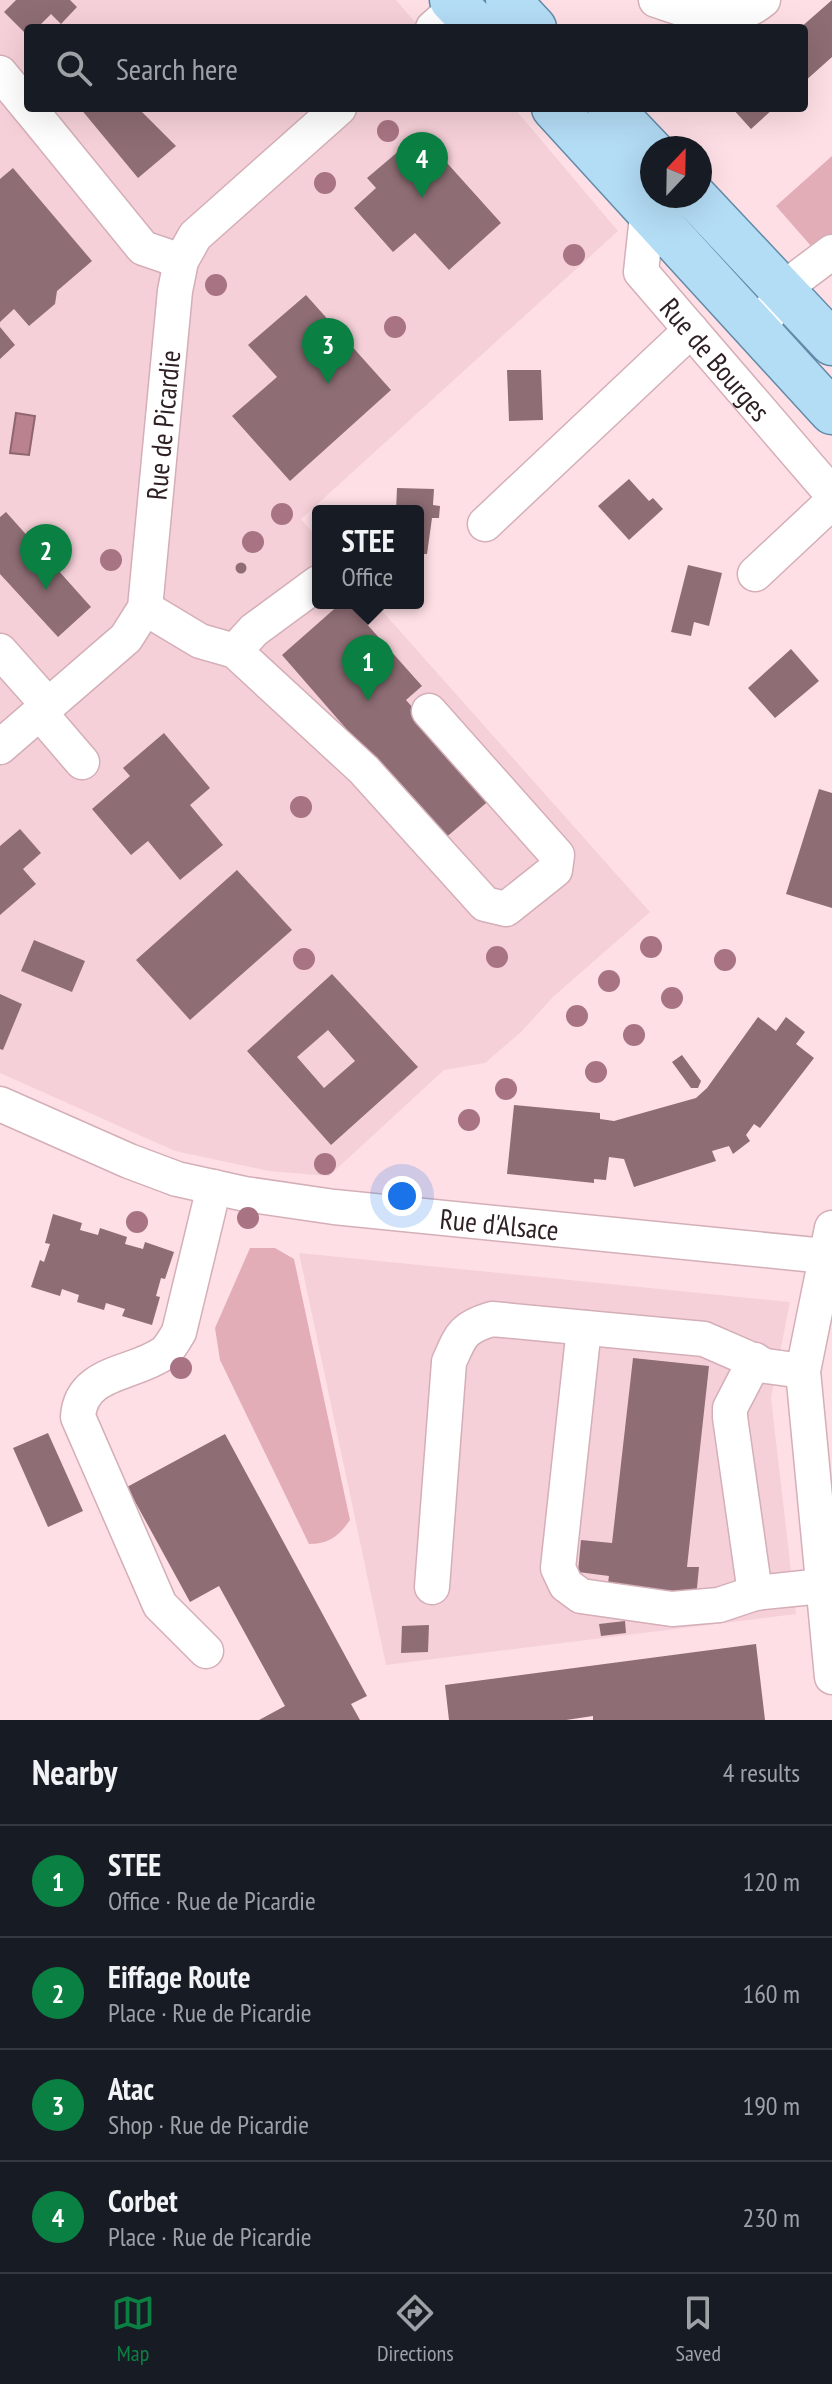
<!DOCTYPE html>
<html lang="en">
<head>
<meta charset="utf-8">
<style>
  :root { --surface:#171b24; --page:#20242c; --text:#f1f3f6; --muted:#9ea1a6; --line:#363941; --accent:#0b8043 }
  body { margin:0; font-family:"PT Sans Narrow",sans-serif; background:var(--page); color:var(--text) }
  .compass { position:absolute; left:640px; top:136px; width:72px; height:72px; border-radius:50%; background:var(--surface); box-shadow:0 8px 32px #0002; rotate:22deg }
  .you { position:absolute; left:402px; top:1196px; width:28px; height:28px; margin:-20px; border:6px solid #fff; border-radius:50%; background:#1a73e8; box-shadow:0 0 0 12px #1a73e833 }
  .badge { display:grid; place-items:center; width:52px; height:52px; border-radius:50%; background:var(--accent); color:#fff; font-size:26px; font-weight:700 }
  .pin { position:absolute; translate:-50% -66px; filter:drop-shadow(0 2px 4px #0008) }
  .pin::after { content:''; position:absolute; top:42px; width:28px; height:24px; background:inherit; clip-path:polygon(0 0,100% 0,50% 100%) }
  .popup { position:absolute; left:312px; top:505px; width:112px; height:104px; box-sizing:border-box; display:grid; place-content:center; border-radius:8px; background:var(--surface); filter:drop-shadow(0 2px 6px #0005); font-size:26px; white-space:nowrap; color:var(--muted) }
  .popup b { font-size:30px; color:var(--text) }
  .popup::after { content:''; position:absolute; left:50%; top:100%; margin-left:-16px; border:16px solid transparent; border-top-color:var(--surface) }
  .list { margin:0; padding:0; list-style:none }
  h2 { display:flex; justify-content:space-between; align-items:center; height:104px; margin:0; padding:0 32px; font-size:34px }
  h2 small { font-size:26px; font-weight:400; color:var(--muted) }
  .list li { display:grid; grid-template-columns:52px 1fr auto; gap:24px; align-items:center; box-sizing:border-box; height:112px; padding:0 32px; border-top:2px solid var(--line) }
  .list b { display:block; font-size:30px; white-space:nowrap }
  .list p { margin:0; font-size:26px; white-space:nowrap; color:var(--muted) }
  .list em { font-size:26px; font-style:normal; color:var(--muted) }
  .icon { flex:none; width:44px; height:44px; fill:none; stroke:currentColor; stroke-width:2; stroke-linecap:round; stroke-linejoin:round }
  .map { position:relative; flex:none; width:832px; height:1720px; overflow:hidden }
  .search { position:absolute; background:var(--surface); box-shadow:0 8px 32px #0002; left:24px; right:24px; top:24px; height:88px; display:flex; align-items:center; gap:20px; box-sizing:border-box; padding:0 28px; border-radius:8px; color:var(--muted); font-size:30px }
  .sheet { height:552px; background:var(--surface) }
  nav { display:flex; justify-content:space-around; align-items:center; box-sizing:border-box; height:112px; border-top:2px solid var(--line); background:var(--surface); font-size:22px; color:var(--muted) }
  nav a { display:grid; justify-items:center; gap:4px }
  nav .on { color:var(--accent) }
  .map>svg:first-child { display:block }
  .built { fill:#f6d0d8 }
  .green { fill:#e3adb8 }
  .water { fill:#b9828e; stroke:#8f656e; stroke-width:2 }
  .building { fill:#8e6d74; fill-rule:evenodd }
  .lines { fill:none; stroke-linecap:round; stroke-linejoin:round }
  .minor-casing { stroke:#d4afb7; stroke-width:37 }
  .major-casing { stroke:#638ba8; stroke-width:47 }
  .minor { stroke:#fff; stroke-width:34 }
  .major { stroke:#b3dcf5; stroke-width:44 }
  .tree { fill:#a87483 }
  .labels { text-anchor:middle; dominant-baseline:central; stroke-width:6; stroke-linejoin:round; paint-order:stroke }
  .street-label { font-size:28px; fill:#2e2023; stroke:#fbf3f4 }
</style>
</head>
<body>
<div class="map">
<svg width="832" height="1720" viewBox="0 0 832 1720">
  <rect width="100%" height="100%" fill="#fedfe5"/>
  <path class="built" d="M0,0H396L420,28H28V108H514L618,231L301,519L318,539V603H375L650,912L553,997L521,1032L485,1063L444,1070L329,1176L269,1171L175,1151L0,1073Z
    M299,1253L790,1302L771,1398L796,1614L386,1665Z"/>
  <path class="green" d="M832,156V270L776,206Z
    M250,1248H275L294,1259L350,1520C339,1536 329,1544 309,1544L220,1360L215,1328Z"/>
  <path class="water" d="M16,413L35,416L29,455L10,453Z"/>
  <path class="building" d="M16,0H70L77,7L61,24L51,14L37,28H28V36L4,12Z
    M832,0V57L804,82V28H800Z
    M80,108H138L176,146L138,178Z
    M732,108H774L751,129Z
    M420,133L501,223L449,270L415,233L393,252L354,208L376,188L367,178Z
    M13,168L92,261L57,291L55,304L29,326L14,309L0,322V179Z
    M306,295L391,390L290,481L232,416L277,377L248,345Z
    M0,327L15,345L0,359Z
    M507,370H541L543,420L509,421Z
    M629,479L649,501L653,498L663,509L629,540L598,506Z
    M397,488L434,489L433,505L440,506L439,518H432L427,554H418V511H396Z
    M6,512L91,607L58,637L0,574V517Z
    M235.5 568a5.5 5.5 0 1 1 11 0a5.5 5.5 0 1 1-11 0Z
    M688,565L722,573L709,626L694,622L691,636L671,632Z
    M341,603H348L422,686L406,700L492,798L443,840L282,655Z
    M791,649L819,681L775,718L748,688Z
    M164,733L210,788L190,805L223,845L180,880L148,841L131,855L92,809L130,776L123,768Z
    M819,789L832,793V908L786,894Z
    M20,829L41,853L23,869L36,884L0,915V846Z
    M237,870L292,930L190,1020L136,960Z
    M34,940L85,961L72,992L21,971Z
    M332,974L418,1067L331,1145L247,1051ZM328,1030L355,1061L324,1088L297,1057Z
    M0,994L22,1004L3,1050L0,1049Z
    M758,1017L776,1031L786,1017L805,1032L796,1044L814,1058L760,1128L754,1124L746,1135L750,1141L733,1154L729,1146L712,1151L716,1161L634,1187L624,1159L609,1157L606,1180L594,1179V1183L507,1174L514,1105L600,1113V1119L614,1121L696,1098L707,1088Z
    M682,1055L701,1081L698,1088H691L672,1062Z
    M53,1214L82,1223L80,1230L98,1235L100,1228L127,1237L125,1244L143,1249L145,1242L174,1252L165,1279L161,1278L156,1296L160,1297L152,1325L122,1316L125,1309L106,1303L104,1310L77,1302L79,1295L62,1289L60,1296L31,1287L40,1260L44,1262L50,1244L45,1243Z
    M633,1358L709,1366L687,1567H699L696,1598L607,1590L609,1576L578,1572L581,1540L612,1543Z
    M48,1433L83,1511L48,1527L13,1448Z
    M225,1434L367,1696L351,1704L360,1720H259L285,1706L219,1586L190,1602L127,1487Z
    M625,1621L626,1633L601,1636L599,1624Z
    M429,1625L428,1652L401,1653L402,1626Z
    M756,1644L765,1720H593V1716L566,1720H449L445,1685Z"/>
  <g class="lines">
    <g class="minor-casing">
      <g id="minor">
        <path d="M656,0C693,12 729,28 763,0"/>
        <path d="M433,28L458,6"/>
        <path d="M0,73L28,107"/>
        <path d="M29,108L143,248L181,261"/>
        <path id="s1" d="M648,207L641,272L832,494"/>
        <path d="M759,331L783,289L832,252"/>
        <path d="M485,524L691,330"/>
        <path d="M755,574L832,502"/>
        <path d="M145,608L200,641L235,651L364,770L485,904L506,909L555,870L557,855L429,711"/>
        <path d="M0,651L48,705"/>
        <path d="M235,651L254,630L318,583"/>
        <path d="M40,713L82,762"/>
        <path id="s2" d="M0,747L126,638L145,608L175,291L181,261L195,236L339,108"/>
        <path id="s3" d="M0,1104L129,1161L177,1179L245,1194L334,1207L825,1256"/>
        <path d="M832,1228L803,1371L832,1677"/>
        <path d="M584,1328L558,1568L566,1585L581,1596L672,1609L719,1605L755,1593L822,1586"/>
        <path d="M755,1360L730,1408V1417L755,1593"/>
        <path d="M432,1587L449,1362C461,1335 462,1328 492,1319L704,1339L766,1366L803,1371"/>
        <path d="M206,1651L160,1605L78,1417C81,1371 133,1375 164,1353C170,1348 175,1339 179,1332L214,1187"/>
      </g>
    </g>
    <g class="major-casing">
      <path id="major" d="M452,0L479,28
        M508,0L534,28
        M554,108L832,412
        M610,108L652,152
        M694,196L832,343"/>
    </g>
    <use href="#minor" class="minor"/>
    <use href="#major" class="major"/>
  </g>
  <g class="tree">
    <circle cx="388" cy="131" r="11"/>
    <circle cx="325" cy="183" r="11"/>
    <circle cx="574" cy="255" r="11"/>
    <circle cx="216" cy="285" r="11"/>
    <circle cx="395" cy="327" r="11"/>
    <circle cx="282" cy="514" r="11"/>
    <circle cx="253" cy="542" r="11"/>
    <circle cx="111" cy="560" r="11"/>
    <circle cx="301" cy="807" r="11"/>
    <circle cx="651" cy="947" r="11"/>
    <circle cx="497" cy="957" r="11"/>
    <circle cx="304" cy="959" r="11"/>
    <circle cx="725" cy="960" r="11"/>
    <circle cx="609" cy="981" r="11"/>
    <circle cx="672" cy="998" r="11"/>
    <circle cx="577" cy="1016" r="11"/>
    <circle cx="634" cy="1035" r="11"/>
    <circle cx="596" cy="1072" r="11"/>
    <circle cx="506" cy="1089" r="11"/>
    <circle cx="469" cy="1120" r="11"/>
    <circle cx="325" cy="1164" r="11"/>
    <circle cx="248" cy="1218" r="11"/>
    <circle cx="137" cy="1222" r="11"/>
    <circle cx="181" cy="1368" r="11"/>
  </g>
  <g class="labels">
    <g class="street-label">
      <text stroke="none"><textPath href="#s1" startOffset="180">Rue de Bourges</textPath></text>
      <text stroke="none"><textPath href="#s2" startOffset="386">Rue de Picardie</textPath></text>
      <text stroke="none"><textPath href="#s3" startOffset="518">Rue d'Alsace</textPath></text>
    </g>
  </g>
</svg>
<svg class="compass" viewBox="-18 -18 36 36"><path d="M0-13l5 13h-10z" fill="#e53935"/><path d="M0 13l5-13h-10z" fill="#9ea1a6"/></svg>
<div class="you"></div>
<div class="pin badge" style="left:368px;top:701px">1</div>
<div class="popup"><b>STEE</b>Office</div>
<div class="pin badge" style="left:46px;top:590px">2</div>
<div class="pin badge" style="left:328px;top:384px">3</div>
<div class="pin badge" style="left:422px;top:198px">4</div>
<div class="search"><svg class="icon" aria-label="search" viewBox="0 0 24 24"><circle cx="10" cy="10" r="6"/><path d="M15 15l6 6"/></svg>Search here</div>
</div>
<section class="sheet">
<h2>Nearby<small>4 results</small></h2>
<ul class="list">
<li><span class="badge">1</span><div><b>STEE</b><p>Office · Rue de Picardie</p></div><em>120 m</em></li>
<li><span class="badge">2</span><div><b>Eiffage Route</b><p>Place · Rue de Picardie</p></div><em>160 m</em></li>
<li><span class="badge">3</span><div><b>Atac</b><p>Shop · Rue de Picardie</p></div><em>190 m</em></li>
<li><span class="badge">4</span><div><b>Corbet</b><p>Place · Rue de Picardie</p></div><em>230 m</em></li>
</ul>
</section>
<nav>
<a class="on"><svg class="icon" aria-label="map" viewBox="0 0 24 24"><path d="M3 6l6-2 6 2 6-2v14l-6 2-6-2-6 2zM9 4v14M15 6v14"/></svg>Map</a>
<a><svg class="icon" aria-label="directions" viewBox="0 0 24 24"><path d="M12 3l9 9-9 9-9-9zM9 14v-3h6M13 9l2 2-2 2"/></svg>Directions</a>
<a><svg class="icon" aria-label="saved" viewBox="0 0 24 24"><path d="M7 4h10v16l-5-4-5 4z"/></svg>Saved</a>
</nav>
</body>
</html>
